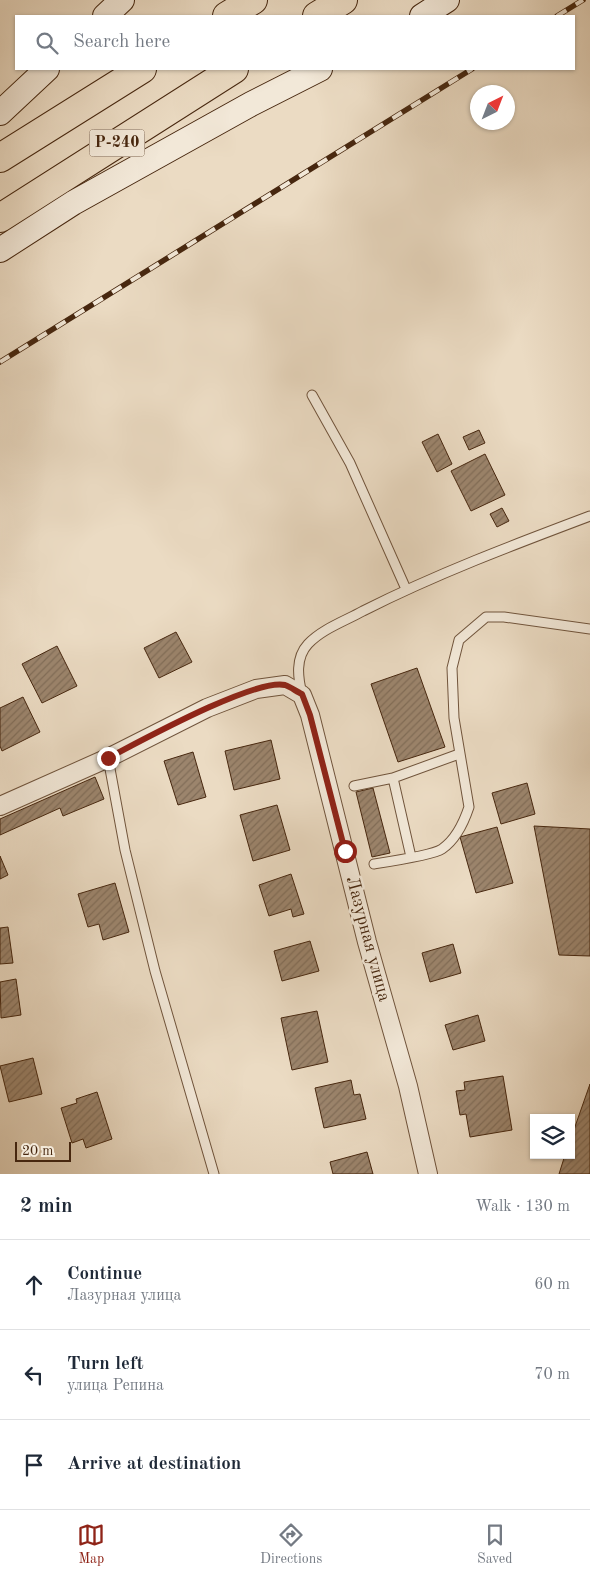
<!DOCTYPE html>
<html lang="en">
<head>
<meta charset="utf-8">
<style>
  :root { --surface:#fff; --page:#f2f2f3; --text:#1f2937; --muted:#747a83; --line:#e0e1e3; --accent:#8f2418 }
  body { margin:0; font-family:"Old Standard TT",serif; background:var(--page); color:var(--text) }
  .controls { position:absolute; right:15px; bottom:15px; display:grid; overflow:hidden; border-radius:0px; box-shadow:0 1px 4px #0004 }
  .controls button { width:45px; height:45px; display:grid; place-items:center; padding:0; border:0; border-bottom:1px solid var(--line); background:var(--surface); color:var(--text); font:25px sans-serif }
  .compass { position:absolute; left:470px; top:85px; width:45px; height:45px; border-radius:50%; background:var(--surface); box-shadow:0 1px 4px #0004; rotate:42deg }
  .scale { position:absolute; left:15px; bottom:12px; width:56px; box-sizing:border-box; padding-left:5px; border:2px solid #47270f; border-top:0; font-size:14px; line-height:18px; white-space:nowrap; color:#47270f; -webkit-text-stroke:4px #f2e8d8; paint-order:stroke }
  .stop { position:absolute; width:15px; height:15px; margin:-11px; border:4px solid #8f2418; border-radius:50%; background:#fff }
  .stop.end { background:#8f2418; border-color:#fff; box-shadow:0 1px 5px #0008 }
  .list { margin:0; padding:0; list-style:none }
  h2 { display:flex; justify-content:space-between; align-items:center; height:65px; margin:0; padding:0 20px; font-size:21px }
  h2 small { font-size:16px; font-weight:400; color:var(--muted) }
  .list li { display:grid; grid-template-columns:32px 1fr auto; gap:15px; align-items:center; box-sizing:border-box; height:90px; padding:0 20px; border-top:1px solid var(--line) }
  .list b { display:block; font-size:19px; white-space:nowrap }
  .list p { margin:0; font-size:16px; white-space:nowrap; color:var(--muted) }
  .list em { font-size:16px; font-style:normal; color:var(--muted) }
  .icon { flex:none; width:28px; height:28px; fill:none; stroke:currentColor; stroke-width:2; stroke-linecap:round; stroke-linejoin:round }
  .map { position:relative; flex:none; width:590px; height:1174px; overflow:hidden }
  .search { position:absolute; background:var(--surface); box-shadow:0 1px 4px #0004; left:15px; right:15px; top:15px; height:55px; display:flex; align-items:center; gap:12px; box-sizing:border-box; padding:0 18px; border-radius:0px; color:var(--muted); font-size:19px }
  .sheet { height:335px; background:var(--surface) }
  nav { display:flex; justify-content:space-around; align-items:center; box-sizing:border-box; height:70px; border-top:1px solid var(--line); background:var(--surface); font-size:14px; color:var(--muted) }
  nav a { display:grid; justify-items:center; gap:2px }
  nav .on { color:var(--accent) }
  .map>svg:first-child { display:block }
  .building { fill:url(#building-hatch); stroke:#47270f }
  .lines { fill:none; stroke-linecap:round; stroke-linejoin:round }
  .lane-casing { stroke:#70543c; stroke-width:11 }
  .street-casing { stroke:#70543c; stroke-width:20 }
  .secondary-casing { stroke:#47270f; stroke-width:26 }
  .highway-casing { stroke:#47270f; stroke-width:30 }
  .lane { stroke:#f2e8d8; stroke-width:9 }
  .street { stroke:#f2e8d8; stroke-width:18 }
  .secondary { stroke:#f2e8d8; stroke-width:24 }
  .highway { stroke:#ebdbc3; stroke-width:28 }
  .rail-casing { stroke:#47270f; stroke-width:5.5 }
  .rail { stroke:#f2e8d8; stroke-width:4; stroke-dasharray:11; stroke-linecap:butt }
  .route { stroke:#8f2418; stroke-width:6 }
  .labels { text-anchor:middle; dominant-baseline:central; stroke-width:5; stroke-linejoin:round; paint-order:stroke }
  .shield { fill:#f2e8d8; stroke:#7a614b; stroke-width:1 }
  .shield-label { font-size:16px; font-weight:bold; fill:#47270f }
  .street-label { font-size:18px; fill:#47270f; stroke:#f2e8d8 }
</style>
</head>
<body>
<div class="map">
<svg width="590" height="1174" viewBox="0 0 590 1174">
  <defs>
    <pattern id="building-hatch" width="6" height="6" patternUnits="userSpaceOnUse" patternTransform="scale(1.25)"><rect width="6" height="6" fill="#9c856d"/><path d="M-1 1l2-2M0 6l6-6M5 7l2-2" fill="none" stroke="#816d58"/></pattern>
  </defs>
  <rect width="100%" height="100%" fill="#ebdbc3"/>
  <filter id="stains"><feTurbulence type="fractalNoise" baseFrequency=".004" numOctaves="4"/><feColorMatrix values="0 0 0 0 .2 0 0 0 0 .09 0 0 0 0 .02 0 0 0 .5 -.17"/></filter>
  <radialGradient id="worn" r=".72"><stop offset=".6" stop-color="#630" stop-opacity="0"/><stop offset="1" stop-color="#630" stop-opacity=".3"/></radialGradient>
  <path class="building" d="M479,430L485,443L469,450L463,437Z
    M438,434L452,464L437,472L422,442Z
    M485,454L505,495L471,511L451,471Z
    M502,508L509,521L497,527L490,514Z
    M176,632L192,662L159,678L144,648Z
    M57,646L77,686L42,703L22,664Z
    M417,668L445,747L398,762L371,684Z
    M23,697L40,732L2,751L0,746V708Z
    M271,740L280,779L234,790L225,751Z
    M193,752L206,797L178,805L164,761Z
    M95,777L104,799L63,816L60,808L0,835V819Z
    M527,783L535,814L501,824L492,793Z
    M373,788L390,853L372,857L356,792Z
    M277,805L290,850L253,861L240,815Z
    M534,826L590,829V956L559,955Z
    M497,827L513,883L476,893L460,837Z
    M0,856L8,875L0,879Z
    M291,874L304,914L293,917L291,909L269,916L259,885Z
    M115,883L129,932L103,940L99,924L88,927L78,894Z
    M8,927L13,963L0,964V928Z
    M310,941L319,971L282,981L274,951Z
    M453,944L461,973L430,982L422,953Z
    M16,979L21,1015L1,1018L0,982Z
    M317,1011L328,1062L292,1070L281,1018Z
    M478,1015L485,1041L453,1050L445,1025Z
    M33,1058L42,1094L9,1102L0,1066Z
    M503,1076L512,1130L470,1137L466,1114L460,1115L456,1091L465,1090L464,1082Z
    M351,1080L354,1095L360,1094L366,1119L324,1128L315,1088Z
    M590,1084V1174H559L565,1155H571V1138Z
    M97,1092L112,1139L86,1148L83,1139L72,1143L61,1108L77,1103L76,1099Z
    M367,1152L373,1174H333L330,1162Z"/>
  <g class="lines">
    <g class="lane-casing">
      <path id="lane" d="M312,395L350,463L406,589
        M302,694C298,678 295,658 308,644C322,629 345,621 363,611C436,574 513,545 590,516
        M108,758L125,850L155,971L214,1174
        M393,778L411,857
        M354,786L393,778L459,754
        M374,864C387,862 433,855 442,849C455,840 464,822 469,807L454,718L452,668L459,640L486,617H504L590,629"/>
    </g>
    <g class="street-casing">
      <path id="street" d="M0,806L108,758L207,708L256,689L285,685L302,695L310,715L367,942L408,1086L428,1174"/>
    </g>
    <g class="secondary-casing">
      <path id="secondary" d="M105,16L122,0
        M422,16L447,0
        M0,113L47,69
        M0,250L73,203L251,104L320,69"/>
    </g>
    <g class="highway-casing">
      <path id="highway" d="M227,16L253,0
        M317,16L343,0
        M0,158L142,69
        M0,218L234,69"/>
    </g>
    <use href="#lane" class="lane"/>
    <use href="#street" class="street"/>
    <use href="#secondary" class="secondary"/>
    <use href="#highway" class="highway"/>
    <g class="rail-casing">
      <path id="rail" d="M557,16L583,0
        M0,362L472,69"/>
    </g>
    <use href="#rail" class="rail"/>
  </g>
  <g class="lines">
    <path class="route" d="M108,758C139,742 255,678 285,685C291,687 297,692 302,694L310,715L345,851"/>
  </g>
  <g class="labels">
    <rect class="shield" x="89.5" y="129.5" width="55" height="27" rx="4"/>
    <g class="shield-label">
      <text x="117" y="143">Р-240</text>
    </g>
    <g class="street-label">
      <text transform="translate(368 939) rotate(75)">Лазурная улица</text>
    </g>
  </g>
  <rect width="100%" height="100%" filter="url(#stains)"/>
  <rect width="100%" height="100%" fill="url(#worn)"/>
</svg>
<div class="controls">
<button><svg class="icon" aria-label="layers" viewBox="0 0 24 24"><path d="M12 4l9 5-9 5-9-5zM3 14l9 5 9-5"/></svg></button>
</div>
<svg class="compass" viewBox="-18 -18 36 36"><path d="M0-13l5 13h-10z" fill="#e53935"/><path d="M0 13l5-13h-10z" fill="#747a83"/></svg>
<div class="scale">20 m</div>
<div class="stop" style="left:345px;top:851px"></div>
<div class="stop end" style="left:108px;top:758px"></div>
<div class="search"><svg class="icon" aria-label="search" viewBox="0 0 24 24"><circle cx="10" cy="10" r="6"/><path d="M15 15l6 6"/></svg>Search here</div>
</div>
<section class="sheet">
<h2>2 min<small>Walk · 130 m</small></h2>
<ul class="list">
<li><svg class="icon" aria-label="ahead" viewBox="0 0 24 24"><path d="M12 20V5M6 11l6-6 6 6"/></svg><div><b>Continue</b><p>Лазурная улица</p></div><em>60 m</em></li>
<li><svg class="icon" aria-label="left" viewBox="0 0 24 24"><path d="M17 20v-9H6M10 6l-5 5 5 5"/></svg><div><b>Turn left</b><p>улица Репина</p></div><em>70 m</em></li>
<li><svg class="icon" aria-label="arrive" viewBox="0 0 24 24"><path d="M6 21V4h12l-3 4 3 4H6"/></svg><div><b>Arrive at destination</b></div></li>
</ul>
</section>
<nav>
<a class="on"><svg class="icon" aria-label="map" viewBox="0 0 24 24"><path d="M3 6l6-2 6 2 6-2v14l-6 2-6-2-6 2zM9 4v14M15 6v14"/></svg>Map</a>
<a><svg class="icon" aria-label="directions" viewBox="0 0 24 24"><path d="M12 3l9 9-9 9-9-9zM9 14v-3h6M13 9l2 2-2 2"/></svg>Directions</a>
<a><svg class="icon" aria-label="saved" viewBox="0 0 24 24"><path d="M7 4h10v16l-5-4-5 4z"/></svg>Saved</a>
</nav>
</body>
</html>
